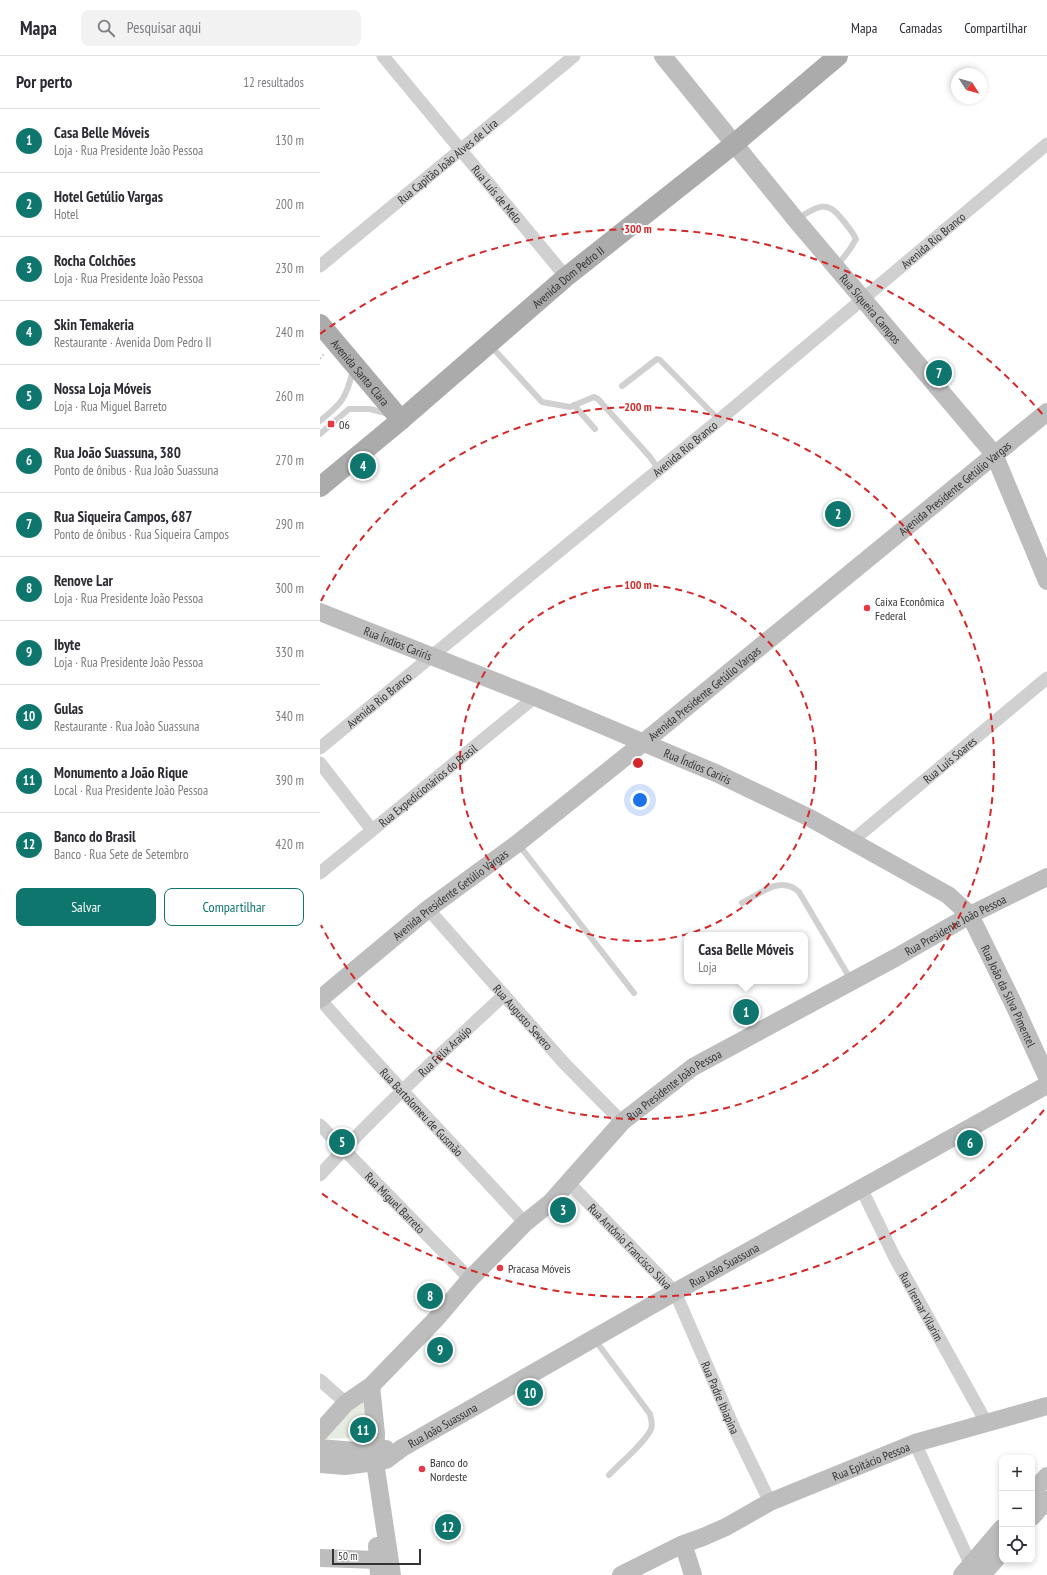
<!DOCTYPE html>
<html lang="pt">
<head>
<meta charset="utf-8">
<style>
  :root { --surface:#fff; --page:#f2f2f3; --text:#2b2b33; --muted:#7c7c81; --line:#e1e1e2; --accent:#0f766e }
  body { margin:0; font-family:"PT Sans Narrow",sans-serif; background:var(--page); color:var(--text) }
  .controls { position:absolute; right:12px; bottom:12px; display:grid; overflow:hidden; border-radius:8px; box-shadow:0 2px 6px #0003 }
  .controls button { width:36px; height:36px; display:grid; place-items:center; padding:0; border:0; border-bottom:1px solid var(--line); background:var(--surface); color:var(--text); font:20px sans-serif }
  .compass { position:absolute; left:631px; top:12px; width:36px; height:36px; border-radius:50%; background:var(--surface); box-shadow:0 2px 6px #0003; rotate:126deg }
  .scale { position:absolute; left:12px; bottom:10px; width:89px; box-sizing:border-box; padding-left:4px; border:2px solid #333; border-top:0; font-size:11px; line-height:14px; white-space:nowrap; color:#333; -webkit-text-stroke:3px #fff; paint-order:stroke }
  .you { position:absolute; left:320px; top:744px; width:14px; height:14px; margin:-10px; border:3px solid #fff; border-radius:50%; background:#1a73e8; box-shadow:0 0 0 6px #1a73e833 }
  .badge { display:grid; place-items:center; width:26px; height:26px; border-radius:50%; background:var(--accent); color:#fff; font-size:13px; font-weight:700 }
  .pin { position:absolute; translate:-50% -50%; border:2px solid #fff; box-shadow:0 1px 4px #0006 }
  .popup { position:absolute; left:364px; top:876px; width:124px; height:52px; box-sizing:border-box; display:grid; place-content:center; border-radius:8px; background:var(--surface); filter:drop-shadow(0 1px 3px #0005); font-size:13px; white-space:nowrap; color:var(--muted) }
  .popup b { font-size:15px; color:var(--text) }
  .popup::after { content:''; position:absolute; left:50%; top:100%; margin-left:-8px; border:8px solid transparent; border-top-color:var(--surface) }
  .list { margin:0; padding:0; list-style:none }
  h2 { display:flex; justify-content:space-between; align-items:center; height:52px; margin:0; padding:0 16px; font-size:17px }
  h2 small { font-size:13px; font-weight:400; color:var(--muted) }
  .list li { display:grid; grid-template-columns:26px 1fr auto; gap:12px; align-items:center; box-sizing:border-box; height:64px; padding:0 16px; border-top:1px solid var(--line) }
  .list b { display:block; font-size:15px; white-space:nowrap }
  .list p { margin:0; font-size:13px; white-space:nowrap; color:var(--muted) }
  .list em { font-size:13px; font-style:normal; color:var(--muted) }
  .actions { display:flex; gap:8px; padding:12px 16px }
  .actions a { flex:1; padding:9px 0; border:1px solid var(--accent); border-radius:8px; text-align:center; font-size:14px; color:var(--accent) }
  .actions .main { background:var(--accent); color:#fff }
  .icon { flex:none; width:22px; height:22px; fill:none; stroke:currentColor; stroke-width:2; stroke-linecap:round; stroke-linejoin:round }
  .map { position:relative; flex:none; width:727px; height:1519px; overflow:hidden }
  header { display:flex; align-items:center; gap:24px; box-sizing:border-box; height:56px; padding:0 20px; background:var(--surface); border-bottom:1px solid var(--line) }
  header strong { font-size:19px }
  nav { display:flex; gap:22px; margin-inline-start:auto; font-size:14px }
  .search { width:280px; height:36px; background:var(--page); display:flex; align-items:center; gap:10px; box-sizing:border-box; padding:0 14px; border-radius:8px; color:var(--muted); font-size:15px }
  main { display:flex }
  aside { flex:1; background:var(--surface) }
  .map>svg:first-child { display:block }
  .green { fill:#e6ecdf }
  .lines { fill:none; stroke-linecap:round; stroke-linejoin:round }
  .path { stroke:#cdcdcd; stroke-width:2; stroke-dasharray:2 2; stroke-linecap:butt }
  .lane { stroke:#d0d0d0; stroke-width:6 }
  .street { stroke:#d0d0d0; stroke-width:13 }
  .secondary { stroke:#bdbdbd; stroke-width:18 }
  .primary { stroke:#ababab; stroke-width:20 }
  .ring { fill:none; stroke:#d62828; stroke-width:2; stroke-dasharray:7 5 }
  .poi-dot { fill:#e63946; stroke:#fff; stroke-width:1.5 }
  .labels { text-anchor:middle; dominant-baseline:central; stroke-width:4; stroke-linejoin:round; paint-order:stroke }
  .street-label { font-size:12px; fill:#333; stroke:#fff }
  .poi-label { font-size:12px; fill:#333; stroke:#fff; text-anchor:start }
  .centre { fill:#d62828; stroke:#fff; stroke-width:2 }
  .ring-label { font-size:12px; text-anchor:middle; font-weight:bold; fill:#d62828; stroke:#fff; stroke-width:4; stroke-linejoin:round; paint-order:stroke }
</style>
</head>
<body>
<header>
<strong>Mapa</strong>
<div class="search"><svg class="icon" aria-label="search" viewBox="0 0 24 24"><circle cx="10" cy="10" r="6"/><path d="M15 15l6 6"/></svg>Pesquisar aqui</div>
<nav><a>Mapa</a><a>Camadas</a><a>Compartilhar</a></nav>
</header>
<main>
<aside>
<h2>Por perto<small>12 resultados</small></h2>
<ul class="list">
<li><span class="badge">1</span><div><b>Casa Belle Móveis</b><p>Loja · Rua Presidente João Pessoa</p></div><em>130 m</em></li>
<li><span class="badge">2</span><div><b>Hotel Getúlio Vargas</b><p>Hotel</p></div><em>200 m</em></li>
<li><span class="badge">3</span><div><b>Rocha Colchões</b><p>Loja · Rua Presidente João Pessoa</p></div><em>230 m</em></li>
<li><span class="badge">4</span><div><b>Skin Temakeria</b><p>Restaurante · Avenida Dom Pedro II</p></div><em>240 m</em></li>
<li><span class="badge">5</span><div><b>Nossa Loja Móveis</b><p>Loja · Rua Miguel Barreto</p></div><em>260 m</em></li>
<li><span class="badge">6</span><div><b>Rua João Suassuna, 380</b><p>Ponto de ônibus · Rua João Suassuna</p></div><em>270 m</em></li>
<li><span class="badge">7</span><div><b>Rua Siqueira Campos, 687</b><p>Ponto de ônibus · Rua Siqueira Campos</p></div><em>290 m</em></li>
<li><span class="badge">8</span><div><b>Renove Lar</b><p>Loja · Rua Presidente João Pessoa</p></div><em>300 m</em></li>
<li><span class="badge">9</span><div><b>Ibyte</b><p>Loja · Rua Presidente João Pessoa</p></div><em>330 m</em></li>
<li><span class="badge">10</span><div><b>Gulas</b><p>Restaurante · Rua João Suassuna</p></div><em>340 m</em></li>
<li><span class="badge">11</span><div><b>Monumento a João Rique</b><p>Local · Rua Presidente João Pessoa</p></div><em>390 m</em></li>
<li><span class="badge">12</span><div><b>Banco do Brasil</b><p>Banco · Rua Sete de Setembro</p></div><em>420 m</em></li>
</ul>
<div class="actions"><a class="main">Salvar</a><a>Compartilhar</a></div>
</aside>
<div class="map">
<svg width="727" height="1519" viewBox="0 0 727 1519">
  <rect width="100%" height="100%" fill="#fff"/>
  <path class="green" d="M44,1340L46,1369L52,1384L44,1390L31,1382L3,1383Z"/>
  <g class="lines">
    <path class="path" d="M0,303L5,297"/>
    <path class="lane" d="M477,163C496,152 505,142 521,162C527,169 532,175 536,183L530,193L517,210
      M170,289L222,346L250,351L274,341L278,343L330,401L339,414
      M302,330L337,303L340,304L399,364
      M254,349L275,373
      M0,365C22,347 26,343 33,314
      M0,378L29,353H50L69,358
      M199,789L314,937
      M422,847C441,837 461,819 479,836L531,924
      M275,1284L330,1358C331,1363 333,1368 331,1373C326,1386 299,1408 289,1419"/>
    <g class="street">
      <path id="s1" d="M63,0L246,221"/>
      <path id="s2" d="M0,210L254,0"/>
      <path id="s3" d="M0,692L399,364L727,88"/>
      <path d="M0,707L52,774"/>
      <path id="s4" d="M532,785L727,622"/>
      <path id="s5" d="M0,817L215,641"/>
      <path id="s6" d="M108,853L244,1007L302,1066"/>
      <path id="s7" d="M0,943C66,1020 137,1092 205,1167"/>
      <path id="s8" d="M0,1069L150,1223"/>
      <path id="s9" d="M0,1119C57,1056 121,998 184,939"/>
      <path id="s10" d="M249,1127L355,1236L414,1372L450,1446"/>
      <path id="s11" d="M541,1132L575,1202L666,1366"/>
      <path d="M0,1324L26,1347"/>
      <path d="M595,1387L654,1516"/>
    </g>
    <g class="secondary">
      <path id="s12" d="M343,0L476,164L674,398L727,525"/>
      <path id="s13" d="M0,556L215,641L398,718L490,762L628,839L650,859L694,949L727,1021"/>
      <path id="s14" d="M0,943L108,853L198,787L324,686L727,356"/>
      <path d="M51,1330L56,1378L55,1406L72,1519"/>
      <path id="s15" d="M0,1376L26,1347L51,1330L116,1263L150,1223L205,1167L231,1146L302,1066L373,1011L575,902L650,859L727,821"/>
      <path d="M0,1392L35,1395L66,1393"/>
      <path id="s16" d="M0,1408L25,1410L55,1406L66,1404L82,1392L355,1236L727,1029"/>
      <path d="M712,1437L727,1420"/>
      <path d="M712,1461L727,1444"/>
      <path d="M57,1490L59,1519"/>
      <path d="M366,1497L373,1519"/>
      <path d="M0,1502L58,1504"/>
      <path id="s17" d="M301,1519L361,1489L383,1481L406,1471L450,1446L595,1387L727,1350"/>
      <path d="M642,1519L682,1472"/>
      <path d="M662,1519L682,1496"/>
    </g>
    <g class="primary">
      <path id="s18" d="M0,268L81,364"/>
      <path id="s19" d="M0,431L81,364L246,221L414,88L518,0"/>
    </g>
  </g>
  <g class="ring">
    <circle cx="318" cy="707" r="178"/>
    <path d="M1 545A356 356 0 1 1 1 869"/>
    <path d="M724 1054A534 534 0 0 1 0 1136M0 278A534 534 0 0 1 724 360"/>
  </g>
  <g class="poi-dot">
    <rect x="7" y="364" width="8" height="8" rx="2"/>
    <circle cx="547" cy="552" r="4"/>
    <circle cx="180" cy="1212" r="4"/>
    <circle cx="102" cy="1413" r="4"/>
  </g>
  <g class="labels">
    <g class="street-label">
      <text stroke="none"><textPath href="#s2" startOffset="165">Rua Capitão João Alves de Lira</textPath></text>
      <text stroke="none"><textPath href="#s1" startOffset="179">Rua Luís de Melo</textPath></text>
      <text stroke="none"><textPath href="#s3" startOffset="796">Avenida Rio Branco</textPath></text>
      <text stroke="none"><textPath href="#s19" startOffset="325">Avenida Dom Pedro II</textPath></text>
      <text stroke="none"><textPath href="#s12" startOffset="327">Rua Siqueira Campos</textPath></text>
      <text stroke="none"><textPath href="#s18" startOffset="63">Avenida Santa Clara</textPath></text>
      <text stroke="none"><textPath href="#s3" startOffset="472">Avenida Rio Branco</textPath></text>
      <text stroke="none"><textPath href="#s14" startOffset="815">Avenida Presidente Getúlio Vargas</textPath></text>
      <text stroke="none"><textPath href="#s13" startOffset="84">Rua Índios Cariris</textPath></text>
      <text stroke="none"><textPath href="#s14" startOffset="491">Avenida Presidente Getúlio Vargas</textPath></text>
      <text stroke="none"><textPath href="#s3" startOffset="76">Avenida Rio Branco</textPath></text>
      <text stroke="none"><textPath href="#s4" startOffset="127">Rua Luís Soares</textPath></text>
      <text stroke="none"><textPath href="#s13" startOffset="408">Rua Índios Cariris</textPath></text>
      <text stroke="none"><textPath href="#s5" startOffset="139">Rua Expedicionários do Brasil</textPath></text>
      <text stroke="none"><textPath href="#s14" startOffset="167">Avenida Presidente Getúlio Vargas</textPath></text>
      <text stroke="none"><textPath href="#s15" startOffset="822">Rua Presidente João Pessoa</textPath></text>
      <text stroke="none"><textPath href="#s13" startOffset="809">Rua João da Silva Pimentel</textPath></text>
      <text stroke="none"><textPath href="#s6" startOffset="144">Rua Augusto Severo</textPath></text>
      <text stroke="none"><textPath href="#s9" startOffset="176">Rua Félix Araújo</textPath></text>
      <text stroke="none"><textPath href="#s15" startOffset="498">Rua Presidente João Pessoa</textPath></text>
      <text stroke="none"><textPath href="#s7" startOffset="152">Rua Bartolomeu de Gusmão</textPath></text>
      <text stroke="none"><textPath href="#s8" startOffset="108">Rua Miguel Barreto</textPath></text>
      <text stroke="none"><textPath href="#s10" startOffset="88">Rua Antônio Francisco Silva</textPath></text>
      <text stroke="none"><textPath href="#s16" startOffset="457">Rua João Suassuna</textPath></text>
      <text stroke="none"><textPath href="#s11" startOffset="133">Rua Iremar Vilarim</textPath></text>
      <text stroke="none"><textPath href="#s10" startOffset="267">Rua Padre Ibiapina</textPath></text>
      <text stroke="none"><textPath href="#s16" startOffset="133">Rua João Suassuna</textPath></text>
      <text stroke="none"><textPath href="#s17" startOffset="275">Rua Epitácio Pessoa</textPath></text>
    </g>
    <g class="poi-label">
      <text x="19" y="368">06</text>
      <text x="555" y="545">Caixa Econômica<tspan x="555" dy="14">Federal</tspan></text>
      <text x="188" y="1212">Pracasa Móveis</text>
      <text x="110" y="1406">Banco do<tspan x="110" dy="14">Nordeste</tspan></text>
    </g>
  </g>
  <circle cx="318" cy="707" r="6" class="centre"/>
  <g class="ring-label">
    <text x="318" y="177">300 m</text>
    <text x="318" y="355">200 m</text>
    <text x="318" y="533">100 m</text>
  </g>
</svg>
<div class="controls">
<button>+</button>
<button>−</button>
<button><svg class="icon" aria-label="locate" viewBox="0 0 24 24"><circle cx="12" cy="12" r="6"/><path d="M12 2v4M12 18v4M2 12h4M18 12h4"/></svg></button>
</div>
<svg class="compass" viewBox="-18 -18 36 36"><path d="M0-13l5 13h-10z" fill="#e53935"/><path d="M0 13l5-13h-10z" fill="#7c7c81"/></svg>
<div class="scale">50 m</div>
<div class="you"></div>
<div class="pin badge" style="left:426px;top:956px">1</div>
<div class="popup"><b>Casa Belle Móveis</b>Loja</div>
<div class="pin badge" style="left:518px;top:458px">2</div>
<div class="pin badge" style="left:243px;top:1154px">3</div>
<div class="pin badge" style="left:43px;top:410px">4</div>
<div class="pin badge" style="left:22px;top:1086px">5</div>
<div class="pin badge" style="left:650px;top:1087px">6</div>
<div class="pin badge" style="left:619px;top:317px">7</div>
<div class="pin badge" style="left:110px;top:1240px">8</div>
<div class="pin badge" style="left:120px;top:1294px">9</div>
<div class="pin badge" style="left:210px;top:1337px">10</div>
<div class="pin badge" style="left:43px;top:1374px">11</div>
<div class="pin badge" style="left:128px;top:1471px">12</div>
</div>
</main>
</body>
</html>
